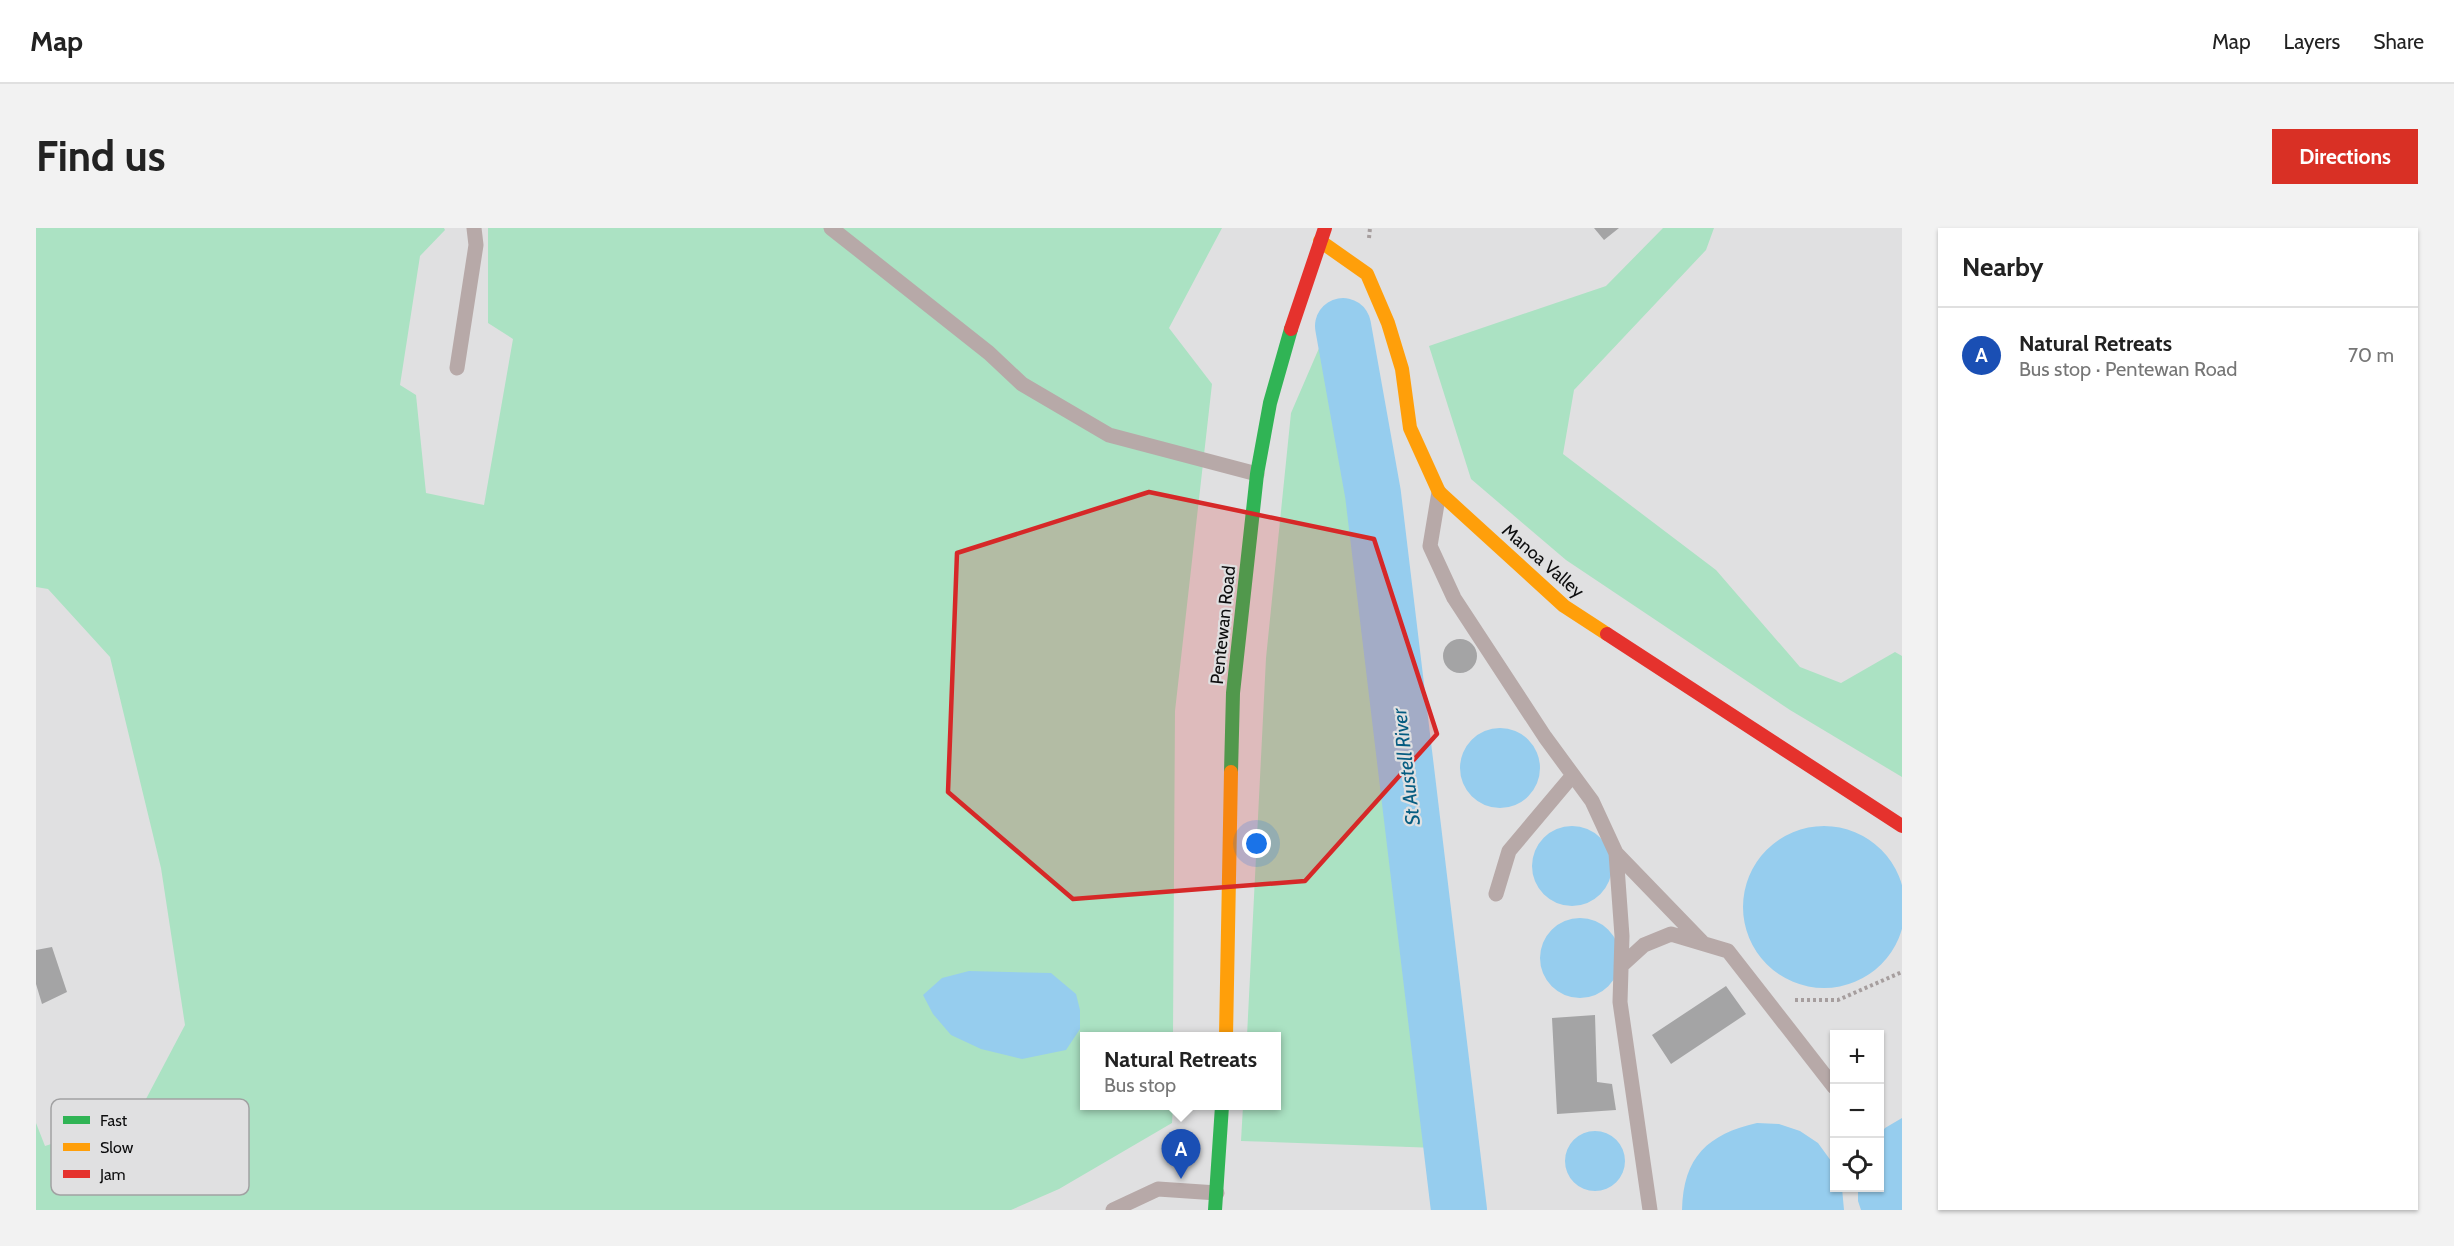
<!DOCTYPE html>
<html lang="en">
<head>
<meta charset="utf-8">
<style>
  :root { --surface:#fff; --page:#f2f2f2; --text:#222; --muted:#767676; --line:#e0e0e0; --accent:#d93025 }
  body { margin:0; font-family:Cabin,sans-serif; background:var(--page); color:var(--text) }
  .controls { position:absolute; right:18px; bottom:18px; display:grid; overflow:hidden; border-radius:0px; box-shadow:0 2px 4px #0004 }
  .controls button { width:54px; height:54px; display:grid; place-items:center; padding:0; border:0; border-bottom:2px solid var(--line); background:var(--surface); color:var(--text); font:30px sans-serif }
  .you { position:absolute; left:1221px; top:616px; width:21px; height:21px; margin:-15px; border:4px solid #fff; border-radius:50%; background:#1a73e8; box-shadow:0 0 0 9px #1a73e833 }
  .badge { display:grid; place-items:center; width:39px; height:39px; border-radius:50%; background:var(--accent); color:#fff; font-size:20px; font-weight:700 }
  .pin { position:absolute; translate:-50% -50px; filter:drop-shadow(0 2px 3px #0008) }
  .pin::after { content:''; position:absolute; top:32px; width:21px; height:18px; background:inherit; clip-path:polygon(0 0,100% 0,50% 100%) }
  .popup { position:absolute; left:1044px; top:804px; width:201px; height:78px; box-sizing:border-box; display:grid; place-content:center; border-radius:0px; background:var(--surface); filter:drop-shadow(0 2px 4px #0005); font-size:20px; white-space:nowrap; color:var(--muted) }
  .popup b { font-size:22px; color:var(--text) }
  .popup::after { content:''; position:absolute; left:50%; top:100%; margin-left:-12px; border:12px solid transparent; border-top-color:var(--surface) }
  .list { margin:0; padding:0; list-style:none }
  h2 { display:flex; justify-content:space-between; align-items:center; height:78px; margin:0; padding:0 24px; font-size:26px }
  h2 small { font-size:20px; font-weight:400; color:var(--muted) }
  .list li { display:grid; grid-template-columns:39px 1fr auto; gap:18px; align-items:center; box-sizing:border-box; height:96px; padding:0 24px; border-top:2px solid var(--line) }
  .list b { display:block; font-size:22px; white-space:nowrap }
  .list p { margin:0; font-size:20px; white-space:nowrap; color:var(--muted) }
  .list em { font-size:20px; font-style:normal; color:var(--muted) }
  .icon { flex:none; width:33px; height:33px; fill:none; stroke:currentColor; stroke-width:2; stroke-linecap:round; stroke-linejoin:round }
  .map { position:relative; flex:none; width:1866px; height:982px; overflow:hidden; border-radius:0px }
  header { display:flex; align-items:center; gap:36px; box-sizing:border-box; height:84px; padding:0 30px; background:var(--surface); border-bottom:2px solid var(--line) }
  header strong { font-size:28px }
  nav { display:flex; gap:33px; margin-inline-start:auto; font-size:21px }
  .intro { display:flex; align-items:center; justify-content:space-between; box-sizing:border-box; height:144px; padding:0 36px }
  h1 { margin:0; font-size:42px }
  .button { padding:15px 27px; border-radius:0px; background:var(--accent); color:#fff; font-size:21px; font-weight:700 }
  main { display:flex; gap:36px; padding:0 36px }
  aside { flex:1; background:var(--surface); border-radius:0px; box-shadow:0 2px 4px #0004 }
  .map>svg:first-child { display:block }
  .green { fill:#abe2c3 }
  .water { fill:#96cdee }
  .lines { fill:none; stroke-linecap:round; stroke-linejoin:round }
  .river { stroke:#96cdee; stroke-width:56 }
  .building { fill:#a4a4a5 }
  .path { stroke:#a69e9e; stroke-width:4; stroke-dasharray:3 3; stroke-linecap:butt }
  .lane { stroke:#b7a9a8; stroke-width:15 }
  .fast { stroke:#30b455; stroke-width:14 }
  .slow { stroke:#ff9f0a; stroke-width:14 }
  .jam { stroke:#e5322d; stroke-width:14 }
  .marked { fill:#d62828; fill-opacity:0.2; stroke:#d62828; stroke-width:4.5; stroke-linejoin:round }
  .labels { text-anchor:middle; dominant-baseline:central; stroke-width:4.5; stroke-linejoin:round; paint-order:stroke }
  .street-label { font-size:18px; fill:#0d0d0e; stroke:#e0e0e1 }
  .water-label { font-size:20px; font-style:italic; fill:#055c81; stroke:#e0e0e1 }
  .key { fill:#e0e0e1; stroke:#a1a1a2; stroke-width:1.5 }
  .key-label { font-size:16px; fill:#0d0d0e }
</style>
</head>
<body>
<header>
<strong>Map</strong>
<nav><a>Map</a><a>Layers</a><a>Share</a></nav>
</header>
<div class="intro"><h1>Find us</h1><a class="button">Directions</a></div>
<main>
<div class="map">
<svg width="1866" height="982" viewBox="0 0 1866 982">
  <rect width="100%" height="100%" fill="#e0e0e1"/>
  <path class="green" d="M0,0H408L409,2L384,28L364,157L380,167L390,265L448,277L477,111L452,95V0H1186L1133,100L1176,156L1139,483L1137,808H1049V878H1137L1136,895L1023,961L975,982H0V895L9,918L101,888L149,797L125,640L74,429L12,361L0,359Z
    M1627,0H1678L1670,22L1538,162L1527,226L1680,342L1764,439L1805,455L1859,424L1866,428V549L1754,482L1530,332L1435,251L1393,118L1570,58Z
    M1293,97L1326,269L1401,920L1205,913L1207,878H1241V808H1211L1230,430L1255,185Z"/>
  <path class="water" d="M1424 540a40 40 0 1 1 80 0a40 40 0 1 1-80 0Z
    M1707 679a81 81 0 1 1 162 0a81 81 0 1 1-162 0Z
    M1496 638a40 40 0 1 1 80 0a40 40 0 1 1-80 0Z
    M1504 730a40 40 0 1 1 80 0a40 40 0 1 1-80 0Z
    M933,743L1015,745L1040,766L1044,782V801L1030,822L986,831L945,821L915,807L897,786L887,767L906,750Z
    M1866,890V982H1825L1822,973V960H1844V907L1849,900Z
    M1721,895L1743,896L1764,903L1782,915L1798,937V960H1806L1808,982H1646C1647,929 1672,906 1721,895Z
    M1529 933a30 30 0 1 1 60 0a30 30 0 1 1-60 0Z"/>
  <g class="lines">
    <path class="river" d="M1307,98L1337,266L1423,982"/>
  </g>
  <path class="building" d="M1558,0H1583L1568,12Z
    M1407 428a17 17 0 1 1 34 0a17 17 0 1 1-34 0Z
    M16,719L31,764L6,776L0,756V722Z
    M1690,758L1710,786L1635,836L1616,807Z
    M1559,787L1561,854L1576,856L1580,882L1521,886L1516,790Z"/>
  <g class="lines">
    <path class="path" d="M1333,10L1334,0
      M1759,772H1802L1866,744"/>
    <path class="lane" d="M795,0L953,125L986,156L1073,207L1221,246
      M421,140L440,17L438,0
      M1403,264L1394,318L1418,370L1509,509L1556,573L1580,625L1586,708L1584,774L1614,982
      M1580,625L1667,715
      M1460,666L1473,623L1537,547
      M1585,738L1608,717L1635,706L1692,723L1798,859
      M1077,982L1122,961L1181,965"/>
    <path class="fast" d="M1195,544L1197,465L1221,246L1234,175L1255,101
      M1179,982L1186,878"/>
    <path class="slow" d="M1284,13L1331,46L1352,95L1366,141L1374,200L1403,264L1528,378L1571,406
      M1190,808L1195,544"/>
    <path class="jam" d="M1255,101L1289,0
      M1571,406L1866,598"/>
  </g>
  <path class="marked" d="M1113,264L1338,311L1401,506L1269,653L1037,671L912,564L921,325Z"/>
  <g class="labels">
    <g class="street-label">
      <text transform="translate(1507 333) rotate(41)">Manoa Valley</text>
      <text transform="translate(1187 397) rotate(-84)">Pentewan Road</text>
    </g>
    <g class="water-label">
      <text transform="translate(1370 539) rotate(-97)">St Austell River</text>
    </g>
  </g>
  <rect x="15" y="871" width="198" height="96" rx="9" class="key"/>
  <rect x="27" y="888" width="27" height="8" fill="#30b455"/>
  <rect x="27" y="915" width="27" height="8" fill="#ff9f0a"/>
  <rect x="27" y="942" width="27" height="8" fill="#e5322d"/>
  <g class="key-label">
    <text x="64" y="898">Fast</text>
    <text x="64" y="925">Slow</text>
    <text x="64" y="952">Jam</text>
  </g>
</svg>
<div class="controls">
<button>+</button>
<button>−</button>
<button><svg class="icon" aria-label="locate" viewBox="0 0 24 24"><circle cx="12" cy="12" r="6"/><path d="M12 2v4M12 18v4M2 12h4M18 12h4"/></svg></button>
</div>
<div class="you"></div>
<div class="pin badge" style="left:1145px;top:951px;background:#1a4fb4">A</div>
<div class="popup"><b>Natural Retreats</b>Bus stop</div>
</div>
<aside>
<h2>Nearby<small></small></h2>
<ul class="list">
<li><span class="badge" style="background:#1a4fb4">A</span><div><b>Natural Retreats</b><p>Bus stop · Pentewan Road</p></div><em>70 m</em></li>
</ul>
</aside>
</main>
</body>
</html>
